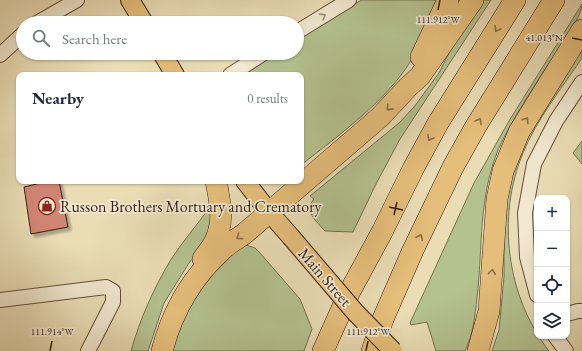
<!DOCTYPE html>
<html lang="en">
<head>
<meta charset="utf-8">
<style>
  :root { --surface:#fff; --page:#f2f2f3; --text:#1f2937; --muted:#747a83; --line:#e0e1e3 }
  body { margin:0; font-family:"EB Garamond",serif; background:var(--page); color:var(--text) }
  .controls { position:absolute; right:12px; bottom:12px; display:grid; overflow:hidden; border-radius:8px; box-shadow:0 1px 3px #0004 }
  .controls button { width:36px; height:36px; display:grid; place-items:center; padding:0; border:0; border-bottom:1px solid var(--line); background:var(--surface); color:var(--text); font:20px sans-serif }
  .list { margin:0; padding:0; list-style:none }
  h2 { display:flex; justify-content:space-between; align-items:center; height:52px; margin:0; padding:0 16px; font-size:17px }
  h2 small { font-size:13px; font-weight:400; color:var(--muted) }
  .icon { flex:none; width:22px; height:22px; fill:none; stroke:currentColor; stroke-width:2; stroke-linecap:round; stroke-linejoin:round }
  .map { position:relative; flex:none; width:582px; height:351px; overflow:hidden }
  .search { position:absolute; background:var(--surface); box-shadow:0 1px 3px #0004; left:16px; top:16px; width:288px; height:44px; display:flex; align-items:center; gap:10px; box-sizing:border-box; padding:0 14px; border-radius:22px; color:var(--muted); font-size:15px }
  .panel { position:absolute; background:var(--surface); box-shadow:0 1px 3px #0004; left:16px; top:72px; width:288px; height:112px; border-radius:8px }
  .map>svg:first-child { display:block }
  .green { fill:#b4c290; stroke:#757052 }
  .building { fill:#d08574; stroke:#361f14; filter:url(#shadow) }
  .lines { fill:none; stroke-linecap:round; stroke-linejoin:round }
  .minor-casing { stroke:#634e3c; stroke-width:16 }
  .major-casing { stroke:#361f14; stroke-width:20 }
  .highway-casing { stroke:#361f14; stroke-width:22 }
  .minor { stroke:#f1e9d0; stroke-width:14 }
  .major { stroke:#e5be7b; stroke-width:18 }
  .highway { stroke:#e5be7b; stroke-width:21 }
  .major-bridge-casing { stroke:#361f14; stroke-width:20; stroke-linecap:butt }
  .major-bridge { stroke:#e5be7b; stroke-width:18 }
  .oneway { stroke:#9d8e7b }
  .oneway2 { stroke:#8e6e48 }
  .ticks { fill:none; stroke:#361f14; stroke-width:1.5 }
  .labels { text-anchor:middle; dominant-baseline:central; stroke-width:3.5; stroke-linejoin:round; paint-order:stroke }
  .poi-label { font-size:16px; fill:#361f14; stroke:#f1e9d0; text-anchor:start }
  .street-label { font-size:16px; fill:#361f14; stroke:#f1e9d0 }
  .ticks-label { font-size:10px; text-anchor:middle; fill:#361f14; stroke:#f1e9d0; stroke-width:3.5; stroke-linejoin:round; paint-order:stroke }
</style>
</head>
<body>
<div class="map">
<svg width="582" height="351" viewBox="0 0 582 351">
  <defs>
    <filter id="shadow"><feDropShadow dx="3.5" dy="3.5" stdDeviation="1" flood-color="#0004"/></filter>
  </defs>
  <rect width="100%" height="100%" fill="#eaddb6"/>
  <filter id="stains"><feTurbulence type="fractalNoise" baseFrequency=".005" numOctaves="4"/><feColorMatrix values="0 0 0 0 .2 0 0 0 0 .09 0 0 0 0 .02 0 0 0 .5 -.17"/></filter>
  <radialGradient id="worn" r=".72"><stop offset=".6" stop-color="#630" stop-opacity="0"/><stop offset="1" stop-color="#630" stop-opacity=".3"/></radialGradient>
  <path class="green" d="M362,0H436C430,17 424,35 416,51C396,94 338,136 301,165V75H242L275,53H297V39L335,14Z
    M481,0H491L400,139L376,184L353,232L325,231L315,220L311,214L309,206L314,199L310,196L399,123L414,107L439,73L452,47Z
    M582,4C582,18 554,56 545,69C529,95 511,121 499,148C478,197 483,247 477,298C475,316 473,334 465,351H436L427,322L411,325L410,323L474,183L509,121Z
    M582,47V58C561,89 537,119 523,153C496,218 507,297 549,351H492L499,330L504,277V217L511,177L527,136Z
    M582,141V164L573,153Z
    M210,207L214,223L202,246L189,263L164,303L148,351H131C140,319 153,290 170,261C182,242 197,225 210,207Z
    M246,245L255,248L260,253L300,299L312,329L304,351H171L180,326L200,289L235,247Z"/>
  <path class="building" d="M49,181H59L68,227L31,234L24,187Z"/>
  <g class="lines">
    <g class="minor-casing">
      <path id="minor" d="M37,23L77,0
        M297,32L349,0
        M0,55L23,34
        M230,75L264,53
        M537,295L527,257L525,213L534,164L556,121L582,82
        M0,300L106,287L113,291V302L88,351
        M567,314L578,311H582
        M555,336L566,351"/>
    </g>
    <g class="major-casing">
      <path id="major" d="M130,0L144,23
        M162,53L175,75
        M245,181L269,212L291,237"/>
    </g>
    <g class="highway-casing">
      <path id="highway" d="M421,57L448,0
        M203,259C206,254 211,249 214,243C225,223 220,202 216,181
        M162,351C172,312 193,276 223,249C229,243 237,239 244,234L380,117L408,87L420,76L473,0
        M323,351L349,293L382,232L413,169L438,123L515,0
        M372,351L383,319L413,250L453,167L476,126L554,0
        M478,351L489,311L497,199L503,171L519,132L582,30"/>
    </g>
    <use href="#minor" class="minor"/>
    <use href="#major" class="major"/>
    <use href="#highway" class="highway"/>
    <g class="major-bridge-casing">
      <path id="major-bridge" d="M291,237L355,312L393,351"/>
    </g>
    <use href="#major-bridge" class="major-bridge"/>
  </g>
  <defs><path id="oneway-chevron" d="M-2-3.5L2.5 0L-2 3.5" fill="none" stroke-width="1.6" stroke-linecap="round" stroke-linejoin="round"/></defs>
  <use class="oneway" href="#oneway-chevron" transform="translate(323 16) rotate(-32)"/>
  <g class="oneway2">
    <use href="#oneway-chevron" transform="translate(497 29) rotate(121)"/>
    <use href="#oneway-chevron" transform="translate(389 108) rotate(132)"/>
    <use href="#oneway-chevron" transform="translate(526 120) rotate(-58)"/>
    <use href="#oneway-chevron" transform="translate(479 121) rotate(-59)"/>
    <use href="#oneway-chevron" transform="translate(430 138) rotate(119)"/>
    <use href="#oneway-chevron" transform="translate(239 237) rotate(144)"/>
    <use href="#oneway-chevron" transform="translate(420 237) rotate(-65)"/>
    <use href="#oneway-chevron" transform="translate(492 272) rotate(-86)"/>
  </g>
  <path class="ticks" d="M438,10L440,0M572,38L582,40M389,207L403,210M394,215L397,202M50,351L52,341M366,351L368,341"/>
  <defs>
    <g id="shop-ring" transform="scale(0.9)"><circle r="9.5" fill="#f1e9d0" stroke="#8f2418" stroke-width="1.5"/><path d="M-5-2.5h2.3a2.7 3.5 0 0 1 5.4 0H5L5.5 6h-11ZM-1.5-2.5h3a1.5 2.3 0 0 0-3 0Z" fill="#8f2418"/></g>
  </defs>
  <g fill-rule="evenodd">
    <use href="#shop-ring" x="47" y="206"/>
  </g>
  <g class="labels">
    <g class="poi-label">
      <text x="60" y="206">Russon Brothers Mortuary and Crematory</text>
    </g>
    <g class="street-label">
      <text transform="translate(325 277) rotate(49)">Main Street</text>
    </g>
  </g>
  <g class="ticks-label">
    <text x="438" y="23">111.912°W</text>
    <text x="544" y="41">41.013°N</text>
    <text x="52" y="335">111.914°W</text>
    <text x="368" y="335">111.912°W</text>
  </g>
  <rect width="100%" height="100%" filter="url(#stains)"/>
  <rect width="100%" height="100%" fill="url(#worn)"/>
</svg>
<div class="controls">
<button>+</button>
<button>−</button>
<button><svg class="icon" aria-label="locate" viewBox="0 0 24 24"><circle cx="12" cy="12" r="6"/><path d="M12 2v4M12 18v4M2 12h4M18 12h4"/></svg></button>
<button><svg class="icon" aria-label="layers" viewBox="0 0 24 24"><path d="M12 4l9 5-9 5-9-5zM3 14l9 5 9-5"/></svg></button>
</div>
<div class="search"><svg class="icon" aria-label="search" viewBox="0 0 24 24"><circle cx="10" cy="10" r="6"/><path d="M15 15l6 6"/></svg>Search here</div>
<section class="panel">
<h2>Nearby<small>0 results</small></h2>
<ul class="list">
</ul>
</section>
</div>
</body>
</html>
